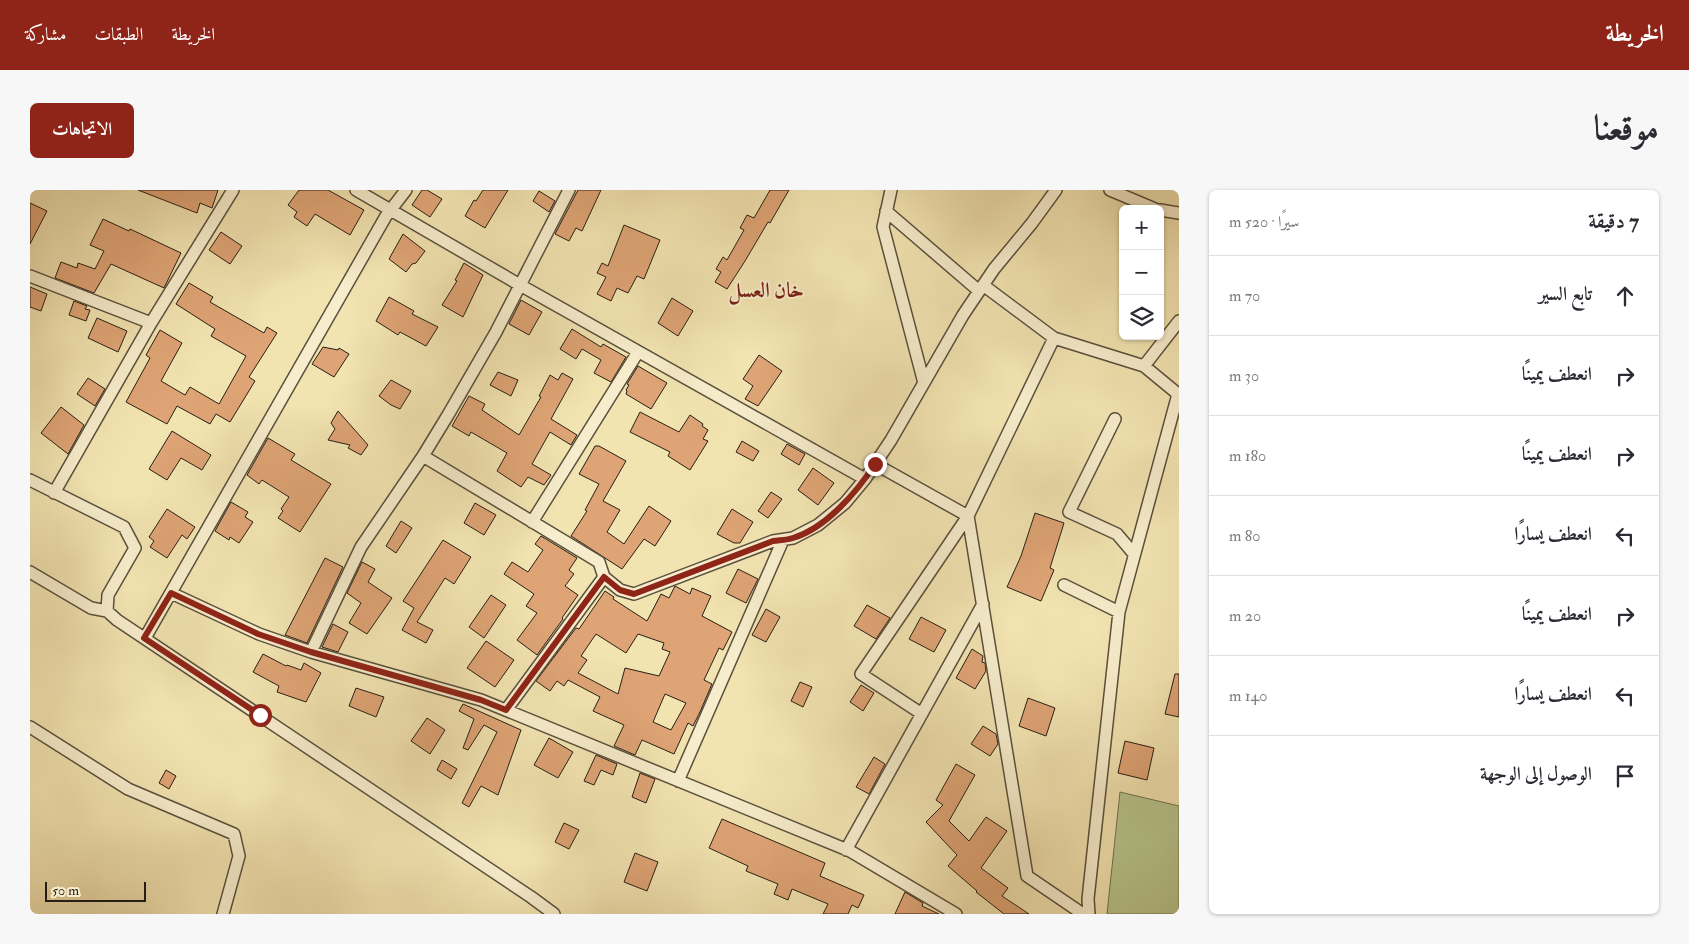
<!DOCTYPE html>
<html lang="ar">
<head>
<meta charset="utf-8">
<style>
  :root { --surface:#fff; --page:#f7f7f7; --text:#2b2b33; --muted:#7c7c81; --line:#e1e1e2; --accent:#8f2418 }
  body { margin:0; font-family:"IM FELL Double Pica",Amiri,serif; background:var(--page); color:var(--text); direction:rtl }
  .controls { position:absolute; right:15px; top:15px; display:grid; overflow:hidden; border-radius:8px; box-shadow:0 1px 4px #0004 }
  .controls button { width:45px; height:45px; display:grid; place-items:center; padding:0; border:0; border-bottom:1px solid var(--line); background:var(--surface); color:var(--text); font:25px sans-serif }
  .scale { position:absolute; left:15px; bottom:12px; width:101px; box-sizing:border-box; padding-left:5px; border:2px solid #281e16; border-top:0; font-size:14px; line-height:18px; white-space:nowrap; color:#281e16; -webkit-text-stroke:4px #f7edcc; paint-order:stroke }
  .stop { position:absolute; width:15px; height:15px; margin:-11px; border:4px solid #8f2418; border-radius:50%; background:#fff }
  .stop.end { background:#8f2418; border-color:#fff; box-shadow:0 1px 5px #0008 }
  .list { margin:0; padding:0; list-style:none }
  h2 { display:flex; justify-content:space-between; align-items:center; height:65px; margin:0; padding:0 20px; font-size:21px }
  h2 small { font-size:16px; font-weight:400; color:var(--muted) }
  .list li { display:grid; grid-template-columns:32px 1fr auto; gap:15px; align-items:center; box-sizing:border-box; height:80px; padding:0 20px; border-top:1px solid var(--line) }
  .list b { display:block; font-size:19px; white-space:nowrap }
  .list em { font-size:16px; font-style:normal; color:var(--muted) }
  .icon { flex:none; width:28px; height:28px; fill:none; stroke:currentColor; stroke-width:2; stroke-linecap:round; stroke-linejoin:round }
  .map { position:relative; flex:none; width:1149px; height:724px; overflow:hidden; direction:ltr; border-radius:8px }
  header { display:flex; align-items:center; gap:30px; box-sizing:border-box; height:70px; padding:0 25px; background:var(--accent); color:#fff }
  header strong { font-size:24px }
  nav { display:flex; gap:28px; margin-inline-start:auto; font-size:18px }
  .intro { display:flex; align-items:center; justify-content:space-between; box-sizing:border-box; height:120px; padding:0 30px }
  h1 { margin:0; font-size:35px }
  .button { padding:12px 22px; border-radius:8px; background:var(--accent); color:#fff; font-size:18px; font-weight:700 }
  main { display:flex; gap:30px; padding:0 30px }
  aside { flex:1; background:var(--surface); border-radius:8px; box-shadow:0 1px 4px #0004 }
  .map>svg:first-child { display:block }
  .green { fill:#b8c58d; stroke:#707252 }
  .building { fill:#dea475; stroke:#281e16; fill-rule:evenodd }
  .lines { fill:none; stroke-linecap:round; stroke-linejoin:round }
  .minor-casing { stroke:#5a503d; stroke-width:14 }
  .minor { stroke:#f7edcc; stroke-width:11 }
  .route { stroke:#8f2418; stroke-width:6 }
  .labels { text-anchor:middle; dominant-baseline:central; stroke-width:4; stroke-linejoin:round; paint-order:stroke }
  .district-label { font-size:21px; font-weight:bold; fill:#7a1f14; stroke:#f7edcc }
</style>
</head>
<body>
<header>
<strong>الخريطة</strong>
<nav><a>الخريطة</a><a>الطبقات</a><a>مشاركة</a></nav>
</header>
<div class="intro"><h1>موقعنا</h1><a class="button">الاتجاهات</a></div>
<main>
<aside>
<h2>7 دقيقة<small>سيرًا · 520 m</small></h2>
<ul class="list">
<li><svg class="icon" aria-label="ahead" viewBox="0 0 24 24"><path d="M12 20V5M6 11l6-6 6 6"/></svg><div><b>تابع السير</b></div><em>70 m</em></li>
<li><svg class="icon" aria-label="right" viewBox="0 0 24 24"><path d="M7 20v-9h11M14 6l5 5-5 5"/></svg><div><b>انعطف يمينًا</b></div><em>30 m</em></li>
<li><svg class="icon" aria-label="right" viewBox="0 0 24 24"><path d="M7 20v-9h11M14 6l5 5-5 5"/></svg><div><b>انعطف يمينًا</b></div><em>180 m</em></li>
<li><svg class="icon" aria-label="left" viewBox="0 0 24 24"><path d="M17 20v-9H6M10 6l-5 5 5 5"/></svg><div><b>انعطف يسارًا</b></div><em>80 m</em></li>
<li><svg class="icon" aria-label="right" viewBox="0 0 24 24"><path d="M7 20v-9h11M14 6l5 5-5 5"/></svg><div><b>انعطف يمينًا</b></div><em>20 m</em></li>
<li><svg class="icon" aria-label="left" viewBox="0 0 24 24"><path d="M17 20v-9H6M10 6l-5 5 5 5"/></svg><div><b>انعطف يسارًا</b></div><em>140 m</em></li>
<li><svg class="icon" aria-label="arrive" viewBox="0 0 24 24"><path d="M6 21V4h12l-3 4 3 4H6"/></svg><div><b>الوصول إلى الوجهة</b></div></li>
</ul>
</aside>
<div class="map">
<svg width="1149" height="724" viewBox="0 0 1149 724">
  <rect width="100%" height="100%" fill="#f2e4b1"/>
  <filter id="stains"><feTurbulence type="fractalNoise" baseFrequency=".004" numOctaves="4"/><feColorMatrix values="0 0 0 0 .2 0 0 0 0 .09 0 0 0 0 .02 0 0 0 .5 -.17"/></filter>
  <radialGradient id="worn" r=".72"><stop offset=".6" stop-color="#630" stop-opacity="0"/><stop offset="1" stop-color="#630" stop-opacity=".3"/></radialGradient>
  <path class="green" d="M1090,602L1149,616V724H1077Z"/>
  <path class="building" d="M108,0H188L182,18L170,13L167,23Z
    M269,0H298L334,20L320,45L285,24L277,36L264,27L267,22L258,15Z
    M392,0H397L412,9L400,27L382,15Z
    M453,0H478L455,38L435,26L444,10L446,11Z
    M548,0H571L552,41L546,38L539,51L525,44Z
    M740,0H759L740,33L738,32L715,71L697,99L685,92L691,82L686,79L693,67L697,70L714,40L710,38L717,25L724,28Z
    M509,1L525,11L519,22L503,11Z
    M0,13L17,21L0,54Z
    M73,29L99,41L100,39L151,63L134,98L81,74L64,103L25,88L31,72L47,78L48,73L65,79L74,61L60,55Z
    M594,35L630,50L614,89L607,86L598,103L587,98L581,111L567,104L576,87L567,83L572,73L578,76Z
    M191,42L212,56L200,74L179,60Z
    M373,44L395,61L386,73L382,74L376,82L359,69Z
    M434,73L453,85L433,127L412,115L427,91L425,90Z
    M159,93L183,107L180,112L234,143L237,137L247,143L219,187L225,191L200,232L186,224L180,234L147,216L137,234L96,212L120,168L116,165L130,140L152,153L131,191L155,205L160,197L189,214L216,166L181,146L185,139L146,114Z
    M0,97L17,104L11,121L0,117Z
    M359,107L384,121L382,124L408,137L396,156L370,142L368,145L346,131Z
    M642,108L663,121L648,146L628,133Z
    M491,110L512,122L499,145L479,134Z
    M44,111L57,116L55,119L60,120L56,131L39,125Z
    M67,128L97,141L88,162L58,148Z
    M542,139L571,157L573,154L596,167L581,192L564,183L571,170L552,159L546,169L530,159Z
    M293,157L308,160L309,158L319,164L304,187L282,174Z
    M729,165L752,181L728,216L715,209L723,196L713,189Z
    M608,176L637,193L621,219L596,204L597,201L596,200L599,195L597,194Z
    M468,182L488,190L481,206L460,195Z
    M532,183L543,189L521,229L547,245L541,255L520,242L502,274L521,285L514,295L498,287L491,297L467,281L477,263L441,242L439,246L422,236L439,206L455,214L452,220L489,245L511,207L509,206L520,185L528,190Z
    M58,188L75,199L65,216L47,204Z
    M361,190L381,201L370,219L361,215L349,206Z
    M31,217L54,235L38,264L11,243Z
    M308,221L338,255L331,265L318,258L320,255L298,250L305,239L301,233Z
    M610,222L649,242L660,225L673,234L672,236L678,240L673,249L678,251L660,280L638,266L640,262L600,242Z
    M142,241L181,265L172,280L151,268L137,290L119,279Z
    M238,248L265,264L261,270L301,294L270,342L248,328L253,321L251,319L259,307L232,290L229,294L217,285Z
    M712,251L729,261L723,271L706,262Z
    M757,254L775,264L769,275L751,264Z
    M565,256H569L596,271L573,311L590,320L577,342L594,354L619,316L641,331L625,356L614,349L592,379L541,346L557,321L555,320L569,294L549,284Z
    M783,278L804,293L788,315L768,300Z
    M741,302L752,309L738,328L728,321Z
    M201,312L218,322L215,327L223,332L209,353L200,347L199,350L185,341Z
    M445,313L466,325L454,345L434,333Z
    M137,319L165,337L157,349L152,345L137,368L120,357L124,351L119,347Z
    M702,319L723,332L710,353H704L687,344Z
    M1005,323L1034,333L1020,378L1024,380L1011,411L977,397L991,366Z
    M371,331L382,338L366,363L356,356Z
    M511,346L547,368L539,380L544,384L535,396L548,405L532,428L533,429L507,465L487,450L507,423L496,416L504,404L474,384L482,372L498,382L513,360L505,354Z
    M413,350L441,367L424,394L415,388L387,432L403,440L396,453L372,440L384,418L373,411Z
    M295,368L313,377L277,453L255,445Z
    M332,372L345,379L338,392L362,408L337,444L319,433L331,413L317,403Z
    M708,379L728,389L716,413L696,403Z
    M645,396L660,404L662,398L681,406L672,426L702,442L693,460L689,458L674,490L682,494L670,522L663,536L658,533L644,564L612,550L605,565L584,556L594,535L563,521L570,507L538,490L534,496L527,491L520,501L506,491L546,438L549,439L575,401L584,407L583,409L617,431L631,404L639,408ZM566,444L596,463L608,444L634,453L632,459L640,462L629,486L595,478L588,504L548,483L557,470L551,466ZM635,504L656,513L641,540L623,532Z
    M461,405L476,415L454,448L439,437Z
    M837,415L860,428L846,449L824,436Z
    M736,419L750,427L736,452L722,445Z
    M891,427L916,440L904,462L879,449Z
    M303,434L318,442L308,462L292,457Z
    M456,451L484,470L465,497L437,478Z
    M942,459L953,466L952,472L955,473L956,481L945,499L926,488Z
    M233,464L256,476L257,475L271,480L274,473L291,483L276,512L247,502L249,496L223,482Z
    M1145,484H1149V527L1135,524Z
    M770,492L782,497L773,517L761,511Z
    M831,495L844,503L833,521L820,512Z
    M326,498L354,507L346,527L319,516Z
    M998,508L1025,518L1016,546L989,536Z
    M433,514L491,540L468,605L451,596L439,617L432,613L467,542L454,535L438,560L433,558L444,529L429,521Z
    M397,528L415,540L400,564L381,551Z
    M953,536L966,544L968,554L960,566L941,554Z
    M519,548L543,562L528,588L504,575Z
    M1095,551L1124,558L1117,590L1088,583Z
    M566,565L587,574L583,585L571,580L564,595L554,591Z
    M844,567L855,574L839,604L826,597Z
    M412,570L427,579L421,589L407,580Z
    M926,574L945,585L919,631L939,651L956,627L977,641L951,678L978,698L972,706L999,724H974L946,702L947,701L918,676L927,665L896,632L913,615L906,610Z
    M136,580L146,586L139,599L129,593Z
    M610,583L625,589L616,613L602,607Z
    M692,629L795,673L790,686L834,705L828,718L822,715L818,724H793L798,714L762,699L758,710L744,704L748,694L716,681L718,676L679,658Z
    M534,633L549,640L539,659L525,652Z
    M605,663L628,672L617,701L594,692Z
    M875,702L893,713L892,716L909,724H865Z"/>
  <g class="lines">
    <g class="minor-casing">
      <path id="minor" d="M326,0L490,95L835,289
        M861,0L853,37L894,193
        M1080,0L1125,19
        M1130,20L1149,23
        M856,21L949,101
        M0,86L121,133
        M953,95L1024,148L1114,176
        M1024,148L938,326L997,686L1053,724
        M1085,229L1039,322L1087,344L1104,364
        M393,266L569,372L574,387L476,520
        M845,274L938,326L831,484L892,524
        M0,290L94,337L105,358L78,405L77,421
        M24,303L121,133L203,0
        M502,332L608,162
        M0,382L61,418L77,421L87,430L501,707L524,724
        M574,387L590,400L604,404L743,351L763,348L788,335L815,313L835,289L861,250L933,125L964,79L1002,33L1026,0
        M1034,395L1089,422
        M141,403L229,444L281,462L451,510L820,661L926,724
        M115,448L356,26L376,0
        M281,462L331,357L393,266L418,225L466,142L539,0
        M0,537L98,599L204,644L209,666L193,724
        M648,591L753,350
        M816,660L953,414
        M1059,724L1058,709L1089,422L1148,204L1114,176L1149,131"/>
    </g>
    <use href="#minor" class="minor"/>
  </g>
  <g class="lines">
    <path class="route" d="M230,525L114,448L141,403L228,444L281,462L451,510L476,520L574,387L590,400L604,404L743,351C750,350 757,350 763,348C796,338 827,302 845,274"/>
  </g>
  <g class="labels">
    <g class="district-label">
      <text x="736" y="100">خان العسل</text>
    </g>
  </g>
  <rect width="100%" height="100%" filter="url(#stains)"/>
  <rect width="100%" height="100%" fill="url(#worn)"/>
</svg>
<div class="controls">
<button>+</button>
<button>−</button>
<button><svg class="icon" aria-label="layers" viewBox="0 0 24 24"><path d="M12 4l9 5-9 5-9-5zM3 14l9 5 9-5"/></svg></button>
</div>
<div class="scale">50 m</div>
<div class="stop" style="left:230px;top:525px"></div>
<div class="stop end" style="left:845px;top:274px"></div>
</div>
</main>
</body>
</html>
